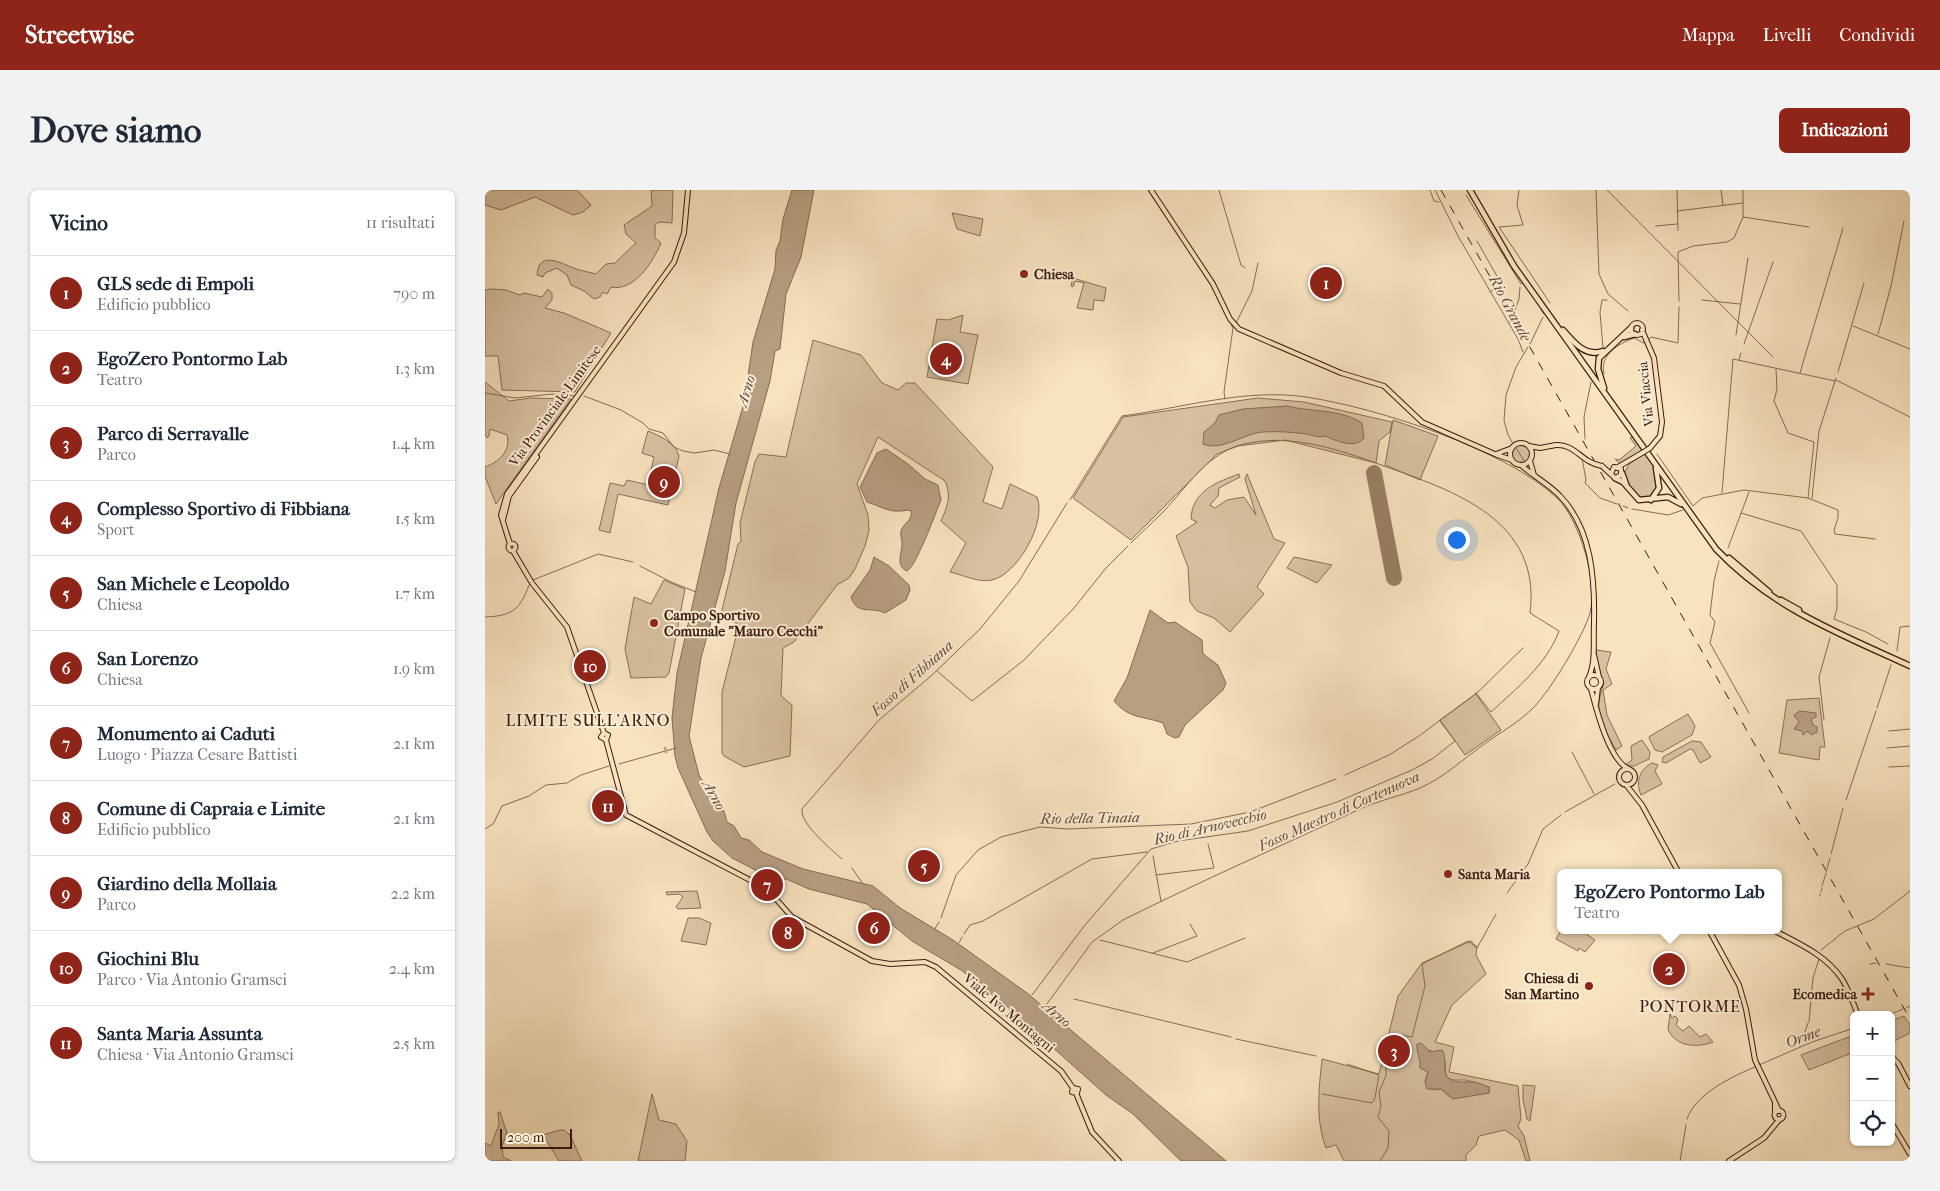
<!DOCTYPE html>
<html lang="it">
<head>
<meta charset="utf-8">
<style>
  :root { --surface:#fff; --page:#f2f2f3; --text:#1f2937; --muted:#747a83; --line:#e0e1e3; --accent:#8f2418 }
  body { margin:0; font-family:"IM FELL French Canon",serif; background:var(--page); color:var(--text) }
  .controls { position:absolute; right:15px; bottom:15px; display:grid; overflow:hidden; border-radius:8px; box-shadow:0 1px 4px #0004 }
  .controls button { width:45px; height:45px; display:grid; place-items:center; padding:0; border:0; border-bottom:1px solid var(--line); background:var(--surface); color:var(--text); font:25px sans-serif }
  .scale { position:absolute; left:15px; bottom:12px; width:72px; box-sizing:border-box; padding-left:5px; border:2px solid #3a1b0d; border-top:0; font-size:14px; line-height:18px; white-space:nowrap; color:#3a1b0d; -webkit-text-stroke:4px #faedd5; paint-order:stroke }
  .you { position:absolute; left:971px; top:349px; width:18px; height:18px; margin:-12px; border:4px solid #fff; border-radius:50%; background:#1a73e8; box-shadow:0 0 0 8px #1a73e833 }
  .badge { display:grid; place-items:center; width:32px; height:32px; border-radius:50%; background:var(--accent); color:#fff; font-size:16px; font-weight:700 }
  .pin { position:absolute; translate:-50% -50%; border:2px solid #fff; box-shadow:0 1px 5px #0006 }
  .popup { position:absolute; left:1072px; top:679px; width:225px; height:65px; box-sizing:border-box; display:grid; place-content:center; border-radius:8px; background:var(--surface); filter:drop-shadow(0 1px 4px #0005); font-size:16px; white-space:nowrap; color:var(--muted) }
  .popup b { font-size:19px; color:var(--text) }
  .popup::after { content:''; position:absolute; left:50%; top:100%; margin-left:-10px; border:10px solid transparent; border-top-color:var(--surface) }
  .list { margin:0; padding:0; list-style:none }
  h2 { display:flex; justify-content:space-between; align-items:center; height:65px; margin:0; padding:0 20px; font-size:21px }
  h2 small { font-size:16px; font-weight:400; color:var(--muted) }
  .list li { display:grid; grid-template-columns:32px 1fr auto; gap:15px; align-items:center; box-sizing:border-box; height:75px; padding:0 20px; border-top:1px solid var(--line) }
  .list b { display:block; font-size:19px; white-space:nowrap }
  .list p { margin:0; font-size:16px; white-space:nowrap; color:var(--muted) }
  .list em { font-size:16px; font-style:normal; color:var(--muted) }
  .icon { flex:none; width:28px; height:28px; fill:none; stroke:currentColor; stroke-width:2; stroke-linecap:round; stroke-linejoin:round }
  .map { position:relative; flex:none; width:1425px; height:971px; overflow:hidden; border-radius:8px }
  header { display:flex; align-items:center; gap:30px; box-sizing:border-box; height:70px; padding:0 25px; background:var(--accent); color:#fff }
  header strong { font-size:24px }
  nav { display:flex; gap:28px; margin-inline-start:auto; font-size:18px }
  .intro { display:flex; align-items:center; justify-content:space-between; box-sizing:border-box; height:120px; padding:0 30px }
  h1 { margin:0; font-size:35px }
  .button { padding:12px 22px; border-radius:8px; background:var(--accent); color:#fff; font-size:18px; font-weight:700 }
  main { display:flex; gap:30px; padding:0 30px }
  aside { flex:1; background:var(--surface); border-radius:8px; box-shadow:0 1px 4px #0004 }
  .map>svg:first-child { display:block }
  .green { fill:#d8c1a1; stroke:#896e57; fill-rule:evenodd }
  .water { fill:#b79f82; stroke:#856a53 }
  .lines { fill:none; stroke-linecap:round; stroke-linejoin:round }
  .stream { stroke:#856a53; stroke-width:1 }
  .canal { stroke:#b79f82; stroke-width:2.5 }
  .runway { stroke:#997f66; stroke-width:16 }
  .major-casing { stroke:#3a1b0d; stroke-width:6 }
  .highway-casing { stroke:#3a1b0d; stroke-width:7 }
  .major { stroke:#f8e3bf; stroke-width:4 }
  .highway { stroke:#f8e3bf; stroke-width:4.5 }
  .rail { stroke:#3a1b0d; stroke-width:1; stroke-dasharray:9 9; stroke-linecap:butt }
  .major-bridge-casing { stroke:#3a1b0d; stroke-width:6; stroke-linecap:butt }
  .major-bridge { stroke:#f8e3bf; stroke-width:4 }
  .poi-dot { fill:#8f2418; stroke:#faedd5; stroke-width:2 }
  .labels { text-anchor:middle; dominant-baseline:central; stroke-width:4; stroke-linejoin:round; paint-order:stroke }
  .poi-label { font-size:14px; font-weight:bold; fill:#3a1b0d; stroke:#faedd5; text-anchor:start }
  .street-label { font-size:14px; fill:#3a1b0d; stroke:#faedd5 }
  .water-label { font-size:15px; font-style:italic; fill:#664936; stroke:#faedd5 }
  .quarter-label { font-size:16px; letter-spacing:1px; fill:#3a1b0d; stroke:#faedd5 }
</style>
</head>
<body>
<header>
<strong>Streetwise</strong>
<nav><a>Mappa</a><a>Livelli</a><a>Condividi</a></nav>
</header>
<div class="intro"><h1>Dove siamo</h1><a class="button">Indicazioni</a></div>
<main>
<aside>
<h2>Vicino<small>11 risultati</small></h2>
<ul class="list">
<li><span class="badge">1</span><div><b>GLS sede di Empoli</b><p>Edificio pubblico</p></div><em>790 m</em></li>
<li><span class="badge">2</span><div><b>EgoZero Pontormo Lab</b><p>Teatro</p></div><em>1.3 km</em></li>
<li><span class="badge">3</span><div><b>Parco di Serravalle</b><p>Parco</p></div><em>1.4 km</em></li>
<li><span class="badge">4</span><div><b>Complesso Sportivo di Fibbiana</b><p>Sport</p></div><em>1.5 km</em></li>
<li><span class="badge">5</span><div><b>San Michele e Leopoldo</b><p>Chiesa</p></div><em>1.7 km</em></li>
<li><span class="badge">6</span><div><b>San Lorenzo</b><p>Chiesa</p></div><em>1.9 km</em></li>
<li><span class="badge">7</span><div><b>Monumento ai Caduti</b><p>Luogo · Piazza Cesare Battisti</p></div><em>2.1 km</em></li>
<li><span class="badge">8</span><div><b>Comune di Capraia e Limite</b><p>Edificio pubblico</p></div><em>2.1 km</em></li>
<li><span class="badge">9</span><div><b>Giardino della Mollaia</b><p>Parco</p></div><em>2.2 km</em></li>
<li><span class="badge">10</span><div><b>Giochini Blu</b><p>Parco · Via Antonio Gramsci</p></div><em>2.4 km</em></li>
<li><span class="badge">11</span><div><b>Santa Maria Assunta</b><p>Chiesa · Via Antonio Gramsci</p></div><em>2.5 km</em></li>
</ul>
</aside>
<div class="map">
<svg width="1425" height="971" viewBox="0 0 1425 971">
  <rect width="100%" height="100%" fill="#f8e3bf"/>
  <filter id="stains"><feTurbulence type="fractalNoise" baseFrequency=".004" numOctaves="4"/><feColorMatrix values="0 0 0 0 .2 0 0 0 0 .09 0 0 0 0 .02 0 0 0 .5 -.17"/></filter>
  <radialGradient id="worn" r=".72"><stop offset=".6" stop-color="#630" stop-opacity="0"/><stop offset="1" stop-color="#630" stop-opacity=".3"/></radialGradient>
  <path class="green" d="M0,0H92L106,15L98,22L88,25L50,7L16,20L0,15Z
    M166,0H188L187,33L174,32L170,35V48L176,53C168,72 149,102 126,97L122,104L118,102L115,107L109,109L99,101L86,95L82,85L72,78L60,83L58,87L52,85C54,56 83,78 95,80C101,82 105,82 111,84L121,74L130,73L151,53L141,44L139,35L167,16Z
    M467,23L498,29L495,46L472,39Z
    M588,88L621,98L619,111L609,110L608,120L592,118L599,93L590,91L588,97L586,96Z
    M7,99L21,100L35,105L39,103L57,107L63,99L67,103V110L60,118L79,123L126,143L90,202L17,200L13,166H0V100Z
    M478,125L475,142L493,145L483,194L442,187L452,129L463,130Z
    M328,150L376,165L397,193L413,200L421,193H430L508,277L498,312L517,319L525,294L552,307C562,332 533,384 507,390C494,393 478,385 465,382L481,353L456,331C462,317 467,306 460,291L393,247L372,294L383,325L384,341L380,356L370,379L364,388L352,395L309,452L298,458L296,506L307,515L305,566L259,577L239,566L237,563V502L254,435L236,424L253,354L256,352L255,333L270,272L274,264L301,267Z
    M0,192L24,211L46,208L86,209L11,314L0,286V277C14,272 26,261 22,245L5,239L4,246L2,248L0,244Z
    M773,208L819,212L907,232L905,242L894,251L891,273L800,250L753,256L732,264L646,350L588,308L638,227Z
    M908,230L953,246L935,290L900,275Z
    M163,241C175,246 191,253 194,266L183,315L133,304L125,343L114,340L125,293L139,296L142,290L172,297L174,293L164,290L169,267L157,263Z
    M1148,247C1162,267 1181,282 1167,308H1154L1140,291L1139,284L1144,274L1159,264L1157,261L1135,274L1130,269L1134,270L1151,256L1145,248Z
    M1027 264a9 9 0 1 1 18 0a9 9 0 1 1-18 0Z
    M754,284L755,287L734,298L733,306L725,315L730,318L742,310L759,307L771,325L760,289L762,284L789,349L800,353L772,397L779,404L745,442L729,428L712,421L705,412L703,377L691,346L712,332L706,329C707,301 732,292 754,284Z
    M809,367L847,375L832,393L802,378Z
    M179,390L200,399L184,483L181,487L146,488L140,459L149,407L166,414Z
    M1111,460L1126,462L1121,479L1127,494L1118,500L1122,525L1137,556L1131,560C1116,532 1108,524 1119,493L1113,479Z
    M991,504L1016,540L980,565L955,530Z
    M1334,508L1340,557H1335L1334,570L1294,563L1302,510Z
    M1203,524L1210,536L1207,545L1177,562L1170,560L1164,548L1165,546Z
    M1157,550L1165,562L1164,569L1149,576L1140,575L1147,570L1146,556Z
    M1207,551L1216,552L1226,567L1215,573L1208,560L1205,559L1181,573L1177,572L1178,567Z
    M1167,573L1173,575L1170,581L1177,594L1156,605C1150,592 1155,579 1167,573Z
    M212,701L216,718L193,719L191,717L198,707L194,704L182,705L181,702Z
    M203,728H214L226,733L221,755L196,751Z
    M1076,740H1095L1110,750L1100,762L1094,758L1093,761L1071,749Z
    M986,751L992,757L991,765L1001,784L967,815L950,852L969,857L964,882L1033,896L1036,929L1033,936L1039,946L1045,971H1041L1034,950L1020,940L994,946L991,955L981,965V971H859L851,955L841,958C830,929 834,899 837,869L894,884L913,806L937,773ZM932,856L949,862L961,873C958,892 965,890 980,890C988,891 996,896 1004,897V903L965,907L956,899L947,900L940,892L943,881L935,878L936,870Z
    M1185,824L1187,828L1190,826L1193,829L1191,835L1198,841L1204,836L1215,847L1221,844L1228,852C1212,858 1190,857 1183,839Z
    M1419,826L1425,835V843L1407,852L1406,831Z
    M1369,845V862L1324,880L1316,865Z
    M1038,895L1050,896L1045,931L1042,929L1038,909Z
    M167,904L174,930L191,934L202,951L200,971H153Z
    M13,922H15L22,943L17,956L18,967L26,971H0V953L6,956L14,934Z
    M75,940H79L85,945L97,971H74L58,945Z"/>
  <path class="water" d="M307,0H329L316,67L301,104L295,159L290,161L285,191L251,313L240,381L216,468L204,546L214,585L232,615L239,621L242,632L249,636L256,648L264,650L277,662L318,679L388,696L415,718L468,750L542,803L741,971H696L648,924L621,905L518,813L476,780L427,751L382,714L324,699L301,689H288L247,668L228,651L222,642L193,578L190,566L187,528L192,483L234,298L259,213L268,152L290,79L291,60L295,51L298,29Z
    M802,216C826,222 856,219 877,233L879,248C869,260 851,250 839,246C832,248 827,245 821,244C807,242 791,241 778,242C760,243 736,262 718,254L719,242L730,233L734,225L758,219Z
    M401,259L423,274L440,289L453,295L456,310C450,324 432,375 422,381C410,376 417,363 417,353C417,349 415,346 416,341C418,333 428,331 426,321L423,320C405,324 398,317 382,312L375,297L392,263Z
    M389,367L404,376L424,395L425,400L421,410L400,423C386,416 372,426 366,407L385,380Z
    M665,420L683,433L690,432L717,450L718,464L733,475L741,493L738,500L700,535L694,547L690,548L682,544L678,533C659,526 644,529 629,511L642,488Z
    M1315,521L1331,523V527L1326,529L1328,535L1332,537V542L1326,545L1323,541L1318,545L1317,541L1309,539L1314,532L1309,525Z
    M936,853L945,862L957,860C962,868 958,875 961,884C965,896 984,890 993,893C997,894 999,896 1004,897V903L968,909L956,899H942L940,892L943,882L935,878C936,869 931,862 932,854Z"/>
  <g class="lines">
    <path class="stream" d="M734,0L756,75L760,78
      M945,0L949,11L954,12
      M950,0L973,46L1033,149L1038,162
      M1034,0L1032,15L1038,35L1014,37L1065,113
      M1111,0L1114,84L1123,104L1143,121
      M1122,0L1288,167
      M1192,0L1193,40
      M1236,0L1238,15
      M981,5L1036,94
      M1192,21L1258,13
      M1258,27L1324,37
      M1171,36L1192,34
      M992,51L1017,95L1014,97
      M710,71L728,97
      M1005,102L1011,98
      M1217,110L1255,114
      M1194,111L1193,62L1208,56L1242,52L1249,48L1258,27V0
      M1056,120L1059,124
      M739,121L748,138L739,202L740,209
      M1029,123L1034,109L1035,97
      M1024,132L1027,126
      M751,133L767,101L773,73
      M1368,136L1425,159
      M1393,144L1406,96L1419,31
      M1251,145L1263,68
      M1163,150L1166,147L1193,153L1194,117
      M1045,154L1058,127
      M1259,154L1288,72
      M1118,158L1115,122L1117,110H1122
      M1254,170L1256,163
      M1291,179L1292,199L1289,211L1303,243L1329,252L1323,308
      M1353,182L1379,93
      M1315,183L1358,38
      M1119,184C1114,165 1133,154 1149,148L1159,153
      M1351,190L1425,227
      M0,203L30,208L67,204L90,206
      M99,206L136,220L158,233L164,239L178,243L189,257L198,261L210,263L229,260L245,264
      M1100,249L1099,227L1106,192
      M1027,252L1023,245L1019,230L1021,205L1031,177L1043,157
      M1031,258L1040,272
      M1172,264L1208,316L1217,308L1259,300L1323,308L1353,320V328L1349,340L1350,344L1390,349
      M1097,268L1101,290L1100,293L1115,308L1132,314
      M1237,303L1248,169L1350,191
      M1327,308L1334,241L1351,188
      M1138,316L1143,318
      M1147,319L1183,325L1198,320
      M1256,323L1316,341L1352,395V418L1349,429L1381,442L1403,454
      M646,353C657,342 668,332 679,321C700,299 721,266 752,256C800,241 853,259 899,276C969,301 1057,330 1045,423L1074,441C1062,474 1031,499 1006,522L991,503
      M1243,358L1264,302
      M1234,371L1229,391L1225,425L1230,432L1225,453L1264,523
      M155,376L186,392L211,402
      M48,390L113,364L148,372
      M0,427C27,426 35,420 44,395
      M1412,461L1415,437L1425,436
      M452,481L487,511L539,470L589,418L621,378L643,356
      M1392,518L1406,475
      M1339,530L1334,487L1345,448
      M1404,541L1425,539
      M1402,558L1425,556
      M1087,562L1109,604
      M134,574L191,558
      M1404,577L1425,576
      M860,585L904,565L934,546L993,502L1038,458
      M1361,610L1391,521
      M1080,622L1130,594
      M0,639L8,634L17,616L44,606L61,595L82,593L96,585L124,576
      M1346,664L1358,618
      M668,666L676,711
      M357,669C346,659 315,634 317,619L394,530L446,486L495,439L534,391L582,313
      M367,678L378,694
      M1342,679L1345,668
      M671,685L729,678L723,654
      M1337,696L1341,683
      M1336,702L1337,698
      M1022,703L1043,674L1058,639L1076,625
      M1335,706V704
      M456,728L471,685L493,660L516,647L555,637L583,639L706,634L765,622L851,589
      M449,740L454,732
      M479,744L485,735L498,731L607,669L662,662
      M615,750L702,772L760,748
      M474,753L477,747
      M1336,760L1360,741L1389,729L1425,701
      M668,763L712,746L705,734
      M1385,774L1391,773
      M1401,774L1425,778
      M547,805L600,735L666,659L693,651L763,641L852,612L927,580L947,569L970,551L954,530
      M589,809L746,847
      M559,818L607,752L638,730C716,691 796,656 875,619C895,610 916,606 935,598C958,588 977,570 998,555C1014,543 1035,532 1049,517C1065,501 1099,445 1105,423C1113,393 1095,330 1072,308C1020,259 893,218 821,207C761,198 697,218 637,226L585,310
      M1421,818L1425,816
      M1404,825L1418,819
      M1324,832L1328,788L1334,769
      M751,849L831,866
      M1315,856L1323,833
      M1274,875L1327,852L1369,838
      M837,904L887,913L890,908L894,885L862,874
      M1202,929C1210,904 1248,886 1270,877
      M895,971L903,958L904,941L893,927L896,916L894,902L901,886V874L907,859L908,847L916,845L927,847L940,796L937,774L983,751L992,758L1011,724
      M1195,971L1201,935"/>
    <path class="canal" d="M180,558L181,562"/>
    <path class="runway" d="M889,283L909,388"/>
    <g class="major-casing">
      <path id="major" d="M666,0L728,94L745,129L754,139L856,183L899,196L937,232L1012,265L1027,270
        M1146 139a6 6 0 1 1 12 0a6 6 0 1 1-12 0Z
        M1157,140L1169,168L1177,232L1175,246L1165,258
        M1025 264a11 11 0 1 1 22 0a11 11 0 1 1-22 0Z
        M1044,256L1055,258L1071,255
        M1011,264L1027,258
        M1045,271L1049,285
        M1036,275C1048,286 1064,294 1075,306C1107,339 1110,390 1109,433C1108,450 1111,471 1104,487
        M1117,276L1130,288L1136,285V279L1129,277L1126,284
        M1133,277L1157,263
        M18,330L24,306L52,267
        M23.5 357a3.5 3.5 0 1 1 7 0a3.5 3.5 0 1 1-7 0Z
        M25,354L16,325L22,304L189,72L199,43L203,0
        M28,361L47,393L82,437L119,543
        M1109,465L1114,487
        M1102 492a7 7 0 1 1 14 0a7 7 0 1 1-14 0Z
        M1106,499C1111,518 1124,571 1144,579
        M1111,514L1113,498
        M121,550L123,545L119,543L116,547L121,550L141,625L282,699L307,727L387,771L405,774L440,772L451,777L576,881L588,898L587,902L592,903L593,899L588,898
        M1134 587a8 8 0 1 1 16 0a8 8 0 1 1-16 0Z
        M1142,596L1157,615L1194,683
        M1224,740L1254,795L1261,819L1270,870L1290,912
        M1288,740C1313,753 1341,765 1357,789C1364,800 1368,813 1373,825
        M1406,866L1413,873L1425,896
        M591,903L607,942L634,971
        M1289.5 925a4.5 4.5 0 1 1 9 0a4.5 4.5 0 1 1-9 0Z
        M1290,922V912L1294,921
        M1406,932L1425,964
        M1244,971L1279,948L1294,930"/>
    </g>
    <g class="highway-casing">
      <path id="highway" d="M985,0L1029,76L1231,359C1287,418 1353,443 1425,476
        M1078,140C1088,151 1100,168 1118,161
        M1139,147L1150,144
        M1119,198L1113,179L1114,168L1146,138
        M1137,283L1141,294
        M1130,288L1138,292L1154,310L1183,307L1196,314
        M1166,310L1174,298L1171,278
        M1244,368L1284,402
        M1296,410L1314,420"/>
    </g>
    <use href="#major" class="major"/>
    <use href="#highway" class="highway"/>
    <path class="rail" d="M956,0L1425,829"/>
    <g class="major-bridge-casing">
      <path id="major-bridge" d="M1071,255C1091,254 1095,272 1117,276
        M1157,263L1165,258"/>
    </g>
    <use href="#major-bridge" class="major-bridge"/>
  </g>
  <g class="poi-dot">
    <circle cx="539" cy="84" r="5"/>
    <circle cx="169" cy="433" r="5"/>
    <circle cx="963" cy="684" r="5"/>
    <circle cx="1104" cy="796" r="5"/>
    <path d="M1380.5 796.5h5v5h5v5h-5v5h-5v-5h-5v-5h5z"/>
  </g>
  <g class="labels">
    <g class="poi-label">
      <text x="549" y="84">Chiesa</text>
      <text x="179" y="425">Campo Sportivo<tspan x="179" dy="16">Comunale "Mauro Cecchi"</tspan></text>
      <text x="973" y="684">Santa Maria</text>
      <text x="1094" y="788" text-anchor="end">Chiesa di<tspan x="1094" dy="16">San Martino</tspan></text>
      <text x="1372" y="804" text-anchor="end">Ecomedica</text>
    </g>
    <g class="street-label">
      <text transform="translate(1161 204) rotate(-96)">Via Viaccia</text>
      <text transform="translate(70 216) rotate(-54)">Via Provinciale Limitese</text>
      <text transform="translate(524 823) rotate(40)">Viale Ivo Montagni</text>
    </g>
    <g class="water-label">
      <text transform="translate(1025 118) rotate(62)">Rio Grande</text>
      <text transform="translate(261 201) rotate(-73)">Arno</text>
      <text transform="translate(427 488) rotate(-42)">Fosso di Fibbiana</text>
      <text transform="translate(229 605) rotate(61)">Arno</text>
      <text transform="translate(854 621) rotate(-24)">Fosso Maestro di Cortenuova</text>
      <text transform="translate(605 628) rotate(-1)">Rio della Tinaia</text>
      <text transform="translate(725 637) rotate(-13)">Rio di Arnovecchio</text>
      <text transform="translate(572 824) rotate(41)">Arno</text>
      <text transform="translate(1318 847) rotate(-21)">Orme</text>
    </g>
    <g class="quarter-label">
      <text x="103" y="530">LIMITE SULL'ARNO</text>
      <text x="1205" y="816">PONTORME</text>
    </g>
  </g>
  <rect width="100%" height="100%" filter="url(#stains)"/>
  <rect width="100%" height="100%" fill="url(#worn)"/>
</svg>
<div class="controls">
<button>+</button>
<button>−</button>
<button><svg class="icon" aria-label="locate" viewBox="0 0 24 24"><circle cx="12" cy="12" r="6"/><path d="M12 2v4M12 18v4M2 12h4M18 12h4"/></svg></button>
</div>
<div class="scale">200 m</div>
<div class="you"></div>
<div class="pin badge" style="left:841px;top:93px">1</div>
<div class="pin badge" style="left:1184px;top:779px">2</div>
<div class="popup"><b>EgoZero Pontormo Lab</b>Teatro</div>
<div class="pin badge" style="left:909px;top:861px">3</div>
<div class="pin badge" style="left:461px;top:169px">4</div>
<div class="pin badge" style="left:439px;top:676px">5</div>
<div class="pin badge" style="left:389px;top:738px">6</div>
<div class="pin badge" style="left:282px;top:695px">7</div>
<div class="pin badge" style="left:303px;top:743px">8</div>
<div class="pin badge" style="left:179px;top:292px">9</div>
<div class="pin badge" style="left:105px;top:476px">10</div>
<div class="pin badge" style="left:123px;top:616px">11</div>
</div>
</main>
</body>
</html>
